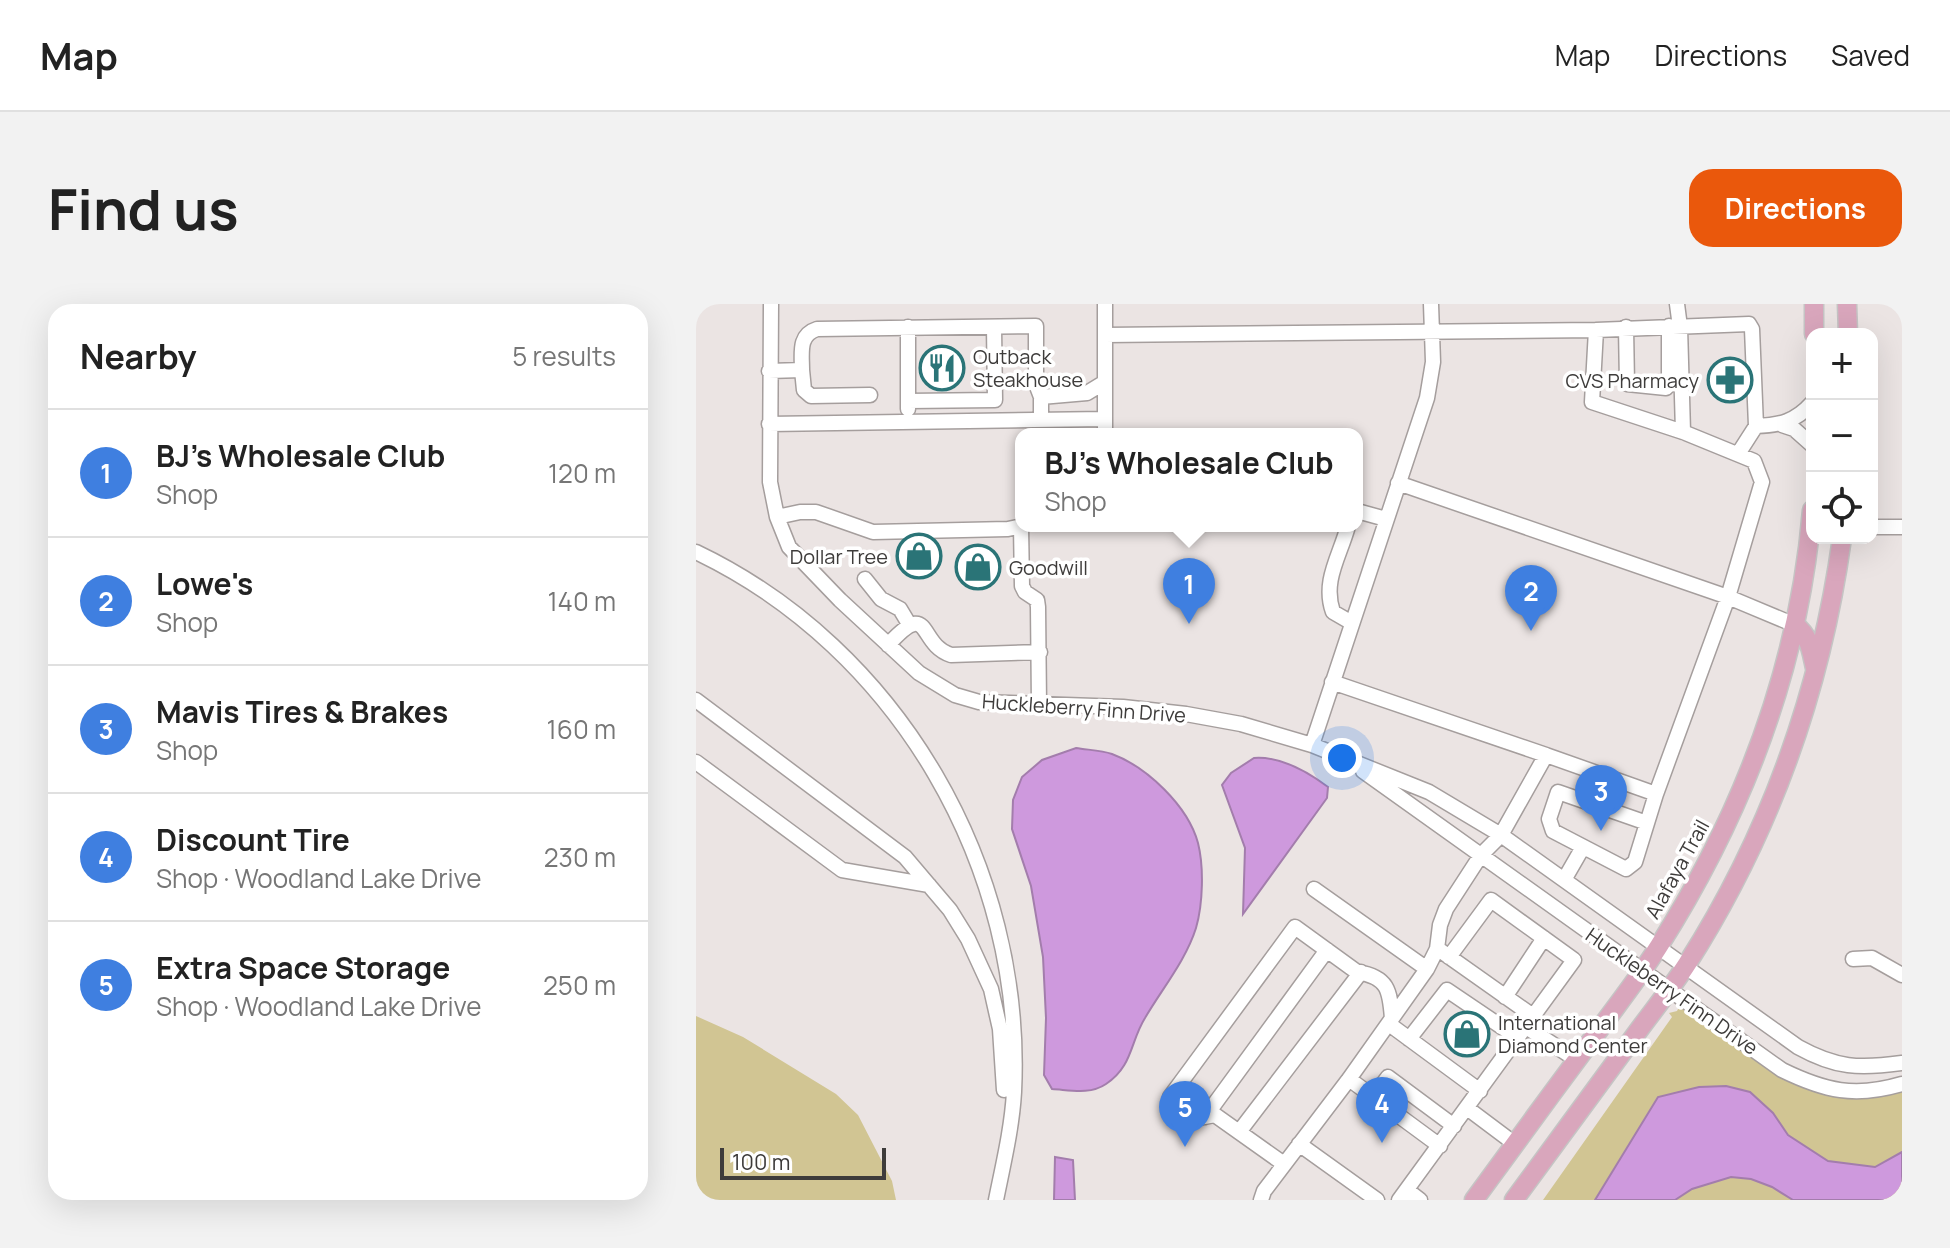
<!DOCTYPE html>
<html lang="en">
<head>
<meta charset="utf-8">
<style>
  :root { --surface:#fff; --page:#f2f2f2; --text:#222; --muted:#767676; --line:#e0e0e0; --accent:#ea580c }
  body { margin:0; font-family:Manrope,sans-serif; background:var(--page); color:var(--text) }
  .controls { position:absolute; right:24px; top:24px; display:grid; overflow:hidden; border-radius:16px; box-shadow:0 8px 32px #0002 }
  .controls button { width:72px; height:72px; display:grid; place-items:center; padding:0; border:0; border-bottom:2px solid var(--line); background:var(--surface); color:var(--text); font:40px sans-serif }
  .scale { position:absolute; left:24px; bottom:20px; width:166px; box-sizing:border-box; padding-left:8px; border:4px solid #3e3c3b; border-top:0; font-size:22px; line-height:28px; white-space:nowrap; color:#3e3c3b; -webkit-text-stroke:6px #fff; paint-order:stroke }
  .you { position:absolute; left:646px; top:454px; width:28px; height:28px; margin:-20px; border:6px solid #fff; border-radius:50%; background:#1a73e8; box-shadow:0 0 0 12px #1a73e833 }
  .badge { display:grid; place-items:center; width:52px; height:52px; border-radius:50%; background:var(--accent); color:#fff; font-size:26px; font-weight:700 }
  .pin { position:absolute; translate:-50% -66px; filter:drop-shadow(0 2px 4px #0008) }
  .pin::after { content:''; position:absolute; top:42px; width:28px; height:24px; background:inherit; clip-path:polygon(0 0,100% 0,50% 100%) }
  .popup { position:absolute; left:319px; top:124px; width:348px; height:104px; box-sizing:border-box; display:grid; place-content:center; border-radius:16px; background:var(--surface); filter:drop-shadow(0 2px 6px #0005); font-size:26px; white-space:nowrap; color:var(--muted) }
  .popup b { font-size:30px; color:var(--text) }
  .popup::after { content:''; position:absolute; left:50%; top:100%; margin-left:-16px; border:16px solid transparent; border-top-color:var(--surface) }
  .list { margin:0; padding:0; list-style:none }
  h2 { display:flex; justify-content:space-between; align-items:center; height:104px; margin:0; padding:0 32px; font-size:34px }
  h2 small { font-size:26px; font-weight:400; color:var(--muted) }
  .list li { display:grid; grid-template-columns:52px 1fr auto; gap:24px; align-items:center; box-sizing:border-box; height:128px; padding:0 32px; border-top:2px solid var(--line) }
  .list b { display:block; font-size:30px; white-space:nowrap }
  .list p { margin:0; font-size:26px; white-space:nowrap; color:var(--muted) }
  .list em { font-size:26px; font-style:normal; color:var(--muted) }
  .icon { flex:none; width:44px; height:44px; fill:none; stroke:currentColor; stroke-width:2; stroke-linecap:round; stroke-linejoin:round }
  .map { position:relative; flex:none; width:1206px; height:896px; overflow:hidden; border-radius:24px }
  header { display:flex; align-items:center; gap:48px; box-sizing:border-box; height:112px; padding:0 40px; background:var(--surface); border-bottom:2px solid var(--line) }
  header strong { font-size:38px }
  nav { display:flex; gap:44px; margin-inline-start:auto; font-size:28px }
  .intro { display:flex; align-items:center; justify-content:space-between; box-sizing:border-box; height:192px; padding:0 48px }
  h1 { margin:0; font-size:56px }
  .button { padding:20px 36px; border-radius:24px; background:var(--accent); color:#fff; font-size:28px; font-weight:700 }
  main { display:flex; gap:48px; padding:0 48px }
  aside { flex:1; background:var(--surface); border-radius:24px; box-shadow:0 8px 32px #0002 }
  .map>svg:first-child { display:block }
  .green { fill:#d1c593 }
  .water { fill:#ce99dd; stroke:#a37dac; stroke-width:2 }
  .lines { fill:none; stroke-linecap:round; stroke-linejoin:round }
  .minor-casing { stroke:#a59e9d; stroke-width:17 }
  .major-casing { stroke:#c5c4c4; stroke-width:21 }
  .minor { stroke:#fff; stroke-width:14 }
  .major { stroke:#d9a6bc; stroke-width:18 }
  .labels { text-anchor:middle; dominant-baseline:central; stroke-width:7; stroke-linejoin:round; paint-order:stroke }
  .poi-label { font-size:20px; fill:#3e3c3b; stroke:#fff; text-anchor:start }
  .street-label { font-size:20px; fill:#3e3c3b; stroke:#fff }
</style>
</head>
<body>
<header>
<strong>Map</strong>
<nav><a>Map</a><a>Directions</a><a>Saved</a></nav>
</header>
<div class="intro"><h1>Find us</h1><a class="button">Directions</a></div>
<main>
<aside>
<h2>Nearby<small>5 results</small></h2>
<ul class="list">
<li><span class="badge" style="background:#3f7fe0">1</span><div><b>BJ's Wholesale Club</b><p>Shop</p></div><em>120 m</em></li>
<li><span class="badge" style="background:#3f7fe0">2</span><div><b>Lowe's</b><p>Shop</p></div><em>140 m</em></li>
<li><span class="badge" style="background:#3f7fe0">3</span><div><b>Mavis Tires &amp; Brakes</b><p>Shop</p></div><em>160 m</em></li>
<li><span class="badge" style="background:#3f7fe0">4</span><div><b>Discount Tire</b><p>Shop · Woodland Lake Drive</p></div><em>230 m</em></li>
<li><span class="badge" style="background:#3f7fe0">5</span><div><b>Extra Space Storage</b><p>Shop · Woodland Lake Drive</p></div><em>250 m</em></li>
</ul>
</aside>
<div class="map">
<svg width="1206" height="896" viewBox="0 0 1206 896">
  <rect width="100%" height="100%" fill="#ebe4e3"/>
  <path class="green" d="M983,703L1001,709L1095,778L1151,795L1206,783V896H847L976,713L973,709L981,707Z
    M0,712L47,733L140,790L162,811L196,877L200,896H0Z"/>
  <path class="water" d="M380,444C391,446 405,446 416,450C451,463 492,502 502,539C508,563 507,600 500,624C490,656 466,685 449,714C434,738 437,762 410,780C394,791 374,786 356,785L348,771L350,714L347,653L335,582L316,525L317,496L326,473L346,456Z
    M558,454C585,452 612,468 632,483L631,494L547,610L549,544L526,481L535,469Z
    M1030,782L1054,788L1077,809L1092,831L1132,857L1179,863L1206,848V896H1097L1076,883L1055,875L1035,873L996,885L979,896H899L962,793L1003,783Z
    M359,853L377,856L379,896H358Z"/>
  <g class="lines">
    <g class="minor-casing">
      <path id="minor" d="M75,0L74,178L81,213L93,243L144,296L223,369L259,391L283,398L427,403L490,410L545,420L616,441L733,488L805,531L1102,743C1140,764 1163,765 1206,759
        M981,0L984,23L987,128
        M212,23V105
        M930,23L931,80L970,84L973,80V22
        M900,26L1053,20L1056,25L1060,122
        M409,31L900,26L896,98L987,128L1058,157L1066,178L1032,293L960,490L850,451L805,531L785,551L750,605L744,621L741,645L731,665L653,775L568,887L565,896
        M106,66L108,86L115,92L174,91
        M73,67L106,66C106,49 102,31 121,25L340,22V80L345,93V115
        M345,93L391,89L409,78
        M212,97L299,96L298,23
        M73,120L409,115
        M1086,121L1098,125L1116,141
        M409,130V0
        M1042,150L1060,122C1084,121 1099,118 1116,99
        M702,179L1032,293L1099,321
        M661,207L690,215
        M81,213L104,208H120L177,228L312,225L326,222
        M325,222L326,282L329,288L341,296L342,303L343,401
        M652,222C644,252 626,277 637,308L656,319
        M1176,223H1206
        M0,248C203,345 329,564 318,788C316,824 307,861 300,896
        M169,275L185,295L204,305L213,320
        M192,341C236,293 221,340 255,351L344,348
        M636,378L850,451
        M0,396L209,553L254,606L272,635L295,685L304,725L308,786
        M616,441L731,94L737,58L735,0
        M0,458L146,566L233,581
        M667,467L1086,766C1129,787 1159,794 1206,780
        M951,519L862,488L853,515L857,527L930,565L939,558L960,490
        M868,576L887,543
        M618,585L731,665
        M745,647L837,712
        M1157,655L1176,654L1206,671
        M809,693L848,634
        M693,720L784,787
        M830,723L881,756
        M713,735L751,686L822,734
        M653,775L744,842
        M677,793L692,773L758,822
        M771,804L819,840
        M509,813L631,646
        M543,828L665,668
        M603,840L681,896
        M588,860L519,811L503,814L474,793L599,623L661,668C692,673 694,686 696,715
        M711,886L724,896
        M703,896L878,656L795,596L753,653"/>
    </g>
    <g class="major-casing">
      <path id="major" d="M1118,0V30
        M1151,0L1152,30
        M1099,321C1114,332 1115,347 1119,364
        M778,896C818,841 859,785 900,730C921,701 944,672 963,642C1047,509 1103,363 1116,206
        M818,896C858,842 897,788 937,734C955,709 975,685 991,660C1074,530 1125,386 1146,234"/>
    </g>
    <use href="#minor" class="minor"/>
    <use href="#major" class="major"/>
  </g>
  <defs>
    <g id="restaurant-ring" transform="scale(2.3)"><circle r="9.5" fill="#fff" stroke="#2a7477" stroke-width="1.5"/><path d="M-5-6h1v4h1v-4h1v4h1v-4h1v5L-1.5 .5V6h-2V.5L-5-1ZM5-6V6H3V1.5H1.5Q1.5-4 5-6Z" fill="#2a7477"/></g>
    <g id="pharmacy-ring" transform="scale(2.3)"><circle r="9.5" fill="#fff" stroke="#2a7477" stroke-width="1.5"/><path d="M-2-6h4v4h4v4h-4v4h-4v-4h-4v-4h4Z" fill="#2a7477"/></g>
    <g id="shop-ring" transform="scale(2.3)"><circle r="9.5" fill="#fff" stroke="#2a7477" stroke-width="1.5"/><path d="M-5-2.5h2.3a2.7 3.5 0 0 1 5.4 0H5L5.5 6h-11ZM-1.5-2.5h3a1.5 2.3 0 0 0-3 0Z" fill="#2a7477"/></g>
  </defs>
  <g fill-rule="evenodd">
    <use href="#restaurant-ring" x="246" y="64"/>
    <use href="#pharmacy-ring" x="1034" y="76"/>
    <use href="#shop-ring" x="223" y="252"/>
    <use href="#shop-ring" x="282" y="263"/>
    <use href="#shop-ring" x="771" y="730"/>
  </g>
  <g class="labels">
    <g class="poi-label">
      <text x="277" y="52">Outback<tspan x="277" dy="23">Steakhouse</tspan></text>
      <text x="1003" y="76" text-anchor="end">CVS Pharmacy</text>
      <text x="192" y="252" text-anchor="end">Dollar Tree</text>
      <text x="313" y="263">Goodwill</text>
      <text x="802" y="718">International<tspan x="802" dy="23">Diamond Center</tspan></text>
    </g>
    <g class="street-label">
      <text transform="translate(388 404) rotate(4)">Huckleberry Finn Drive</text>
      <text transform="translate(981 565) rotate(-61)">Alafaya Trail</text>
      <text transform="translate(976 687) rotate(35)">Huckleberry Finn Drive</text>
    </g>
  </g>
</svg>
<div class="controls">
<button>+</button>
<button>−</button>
<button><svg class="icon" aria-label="locate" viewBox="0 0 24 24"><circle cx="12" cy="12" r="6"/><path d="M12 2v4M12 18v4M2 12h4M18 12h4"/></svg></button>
</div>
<div class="scale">100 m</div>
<div class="you"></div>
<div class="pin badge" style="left:493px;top:320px;background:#3f7fe0">1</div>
<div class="popup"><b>BJ's Wholesale Club</b>Shop</div>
<div class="pin badge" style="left:835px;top:327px;background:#3f7fe0">2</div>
<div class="pin badge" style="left:905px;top:527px;background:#3f7fe0">3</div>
<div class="pin badge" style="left:686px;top:839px;background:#3f7fe0">4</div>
<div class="pin badge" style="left:489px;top:843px;background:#3f7fe0">5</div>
</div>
</main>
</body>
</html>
